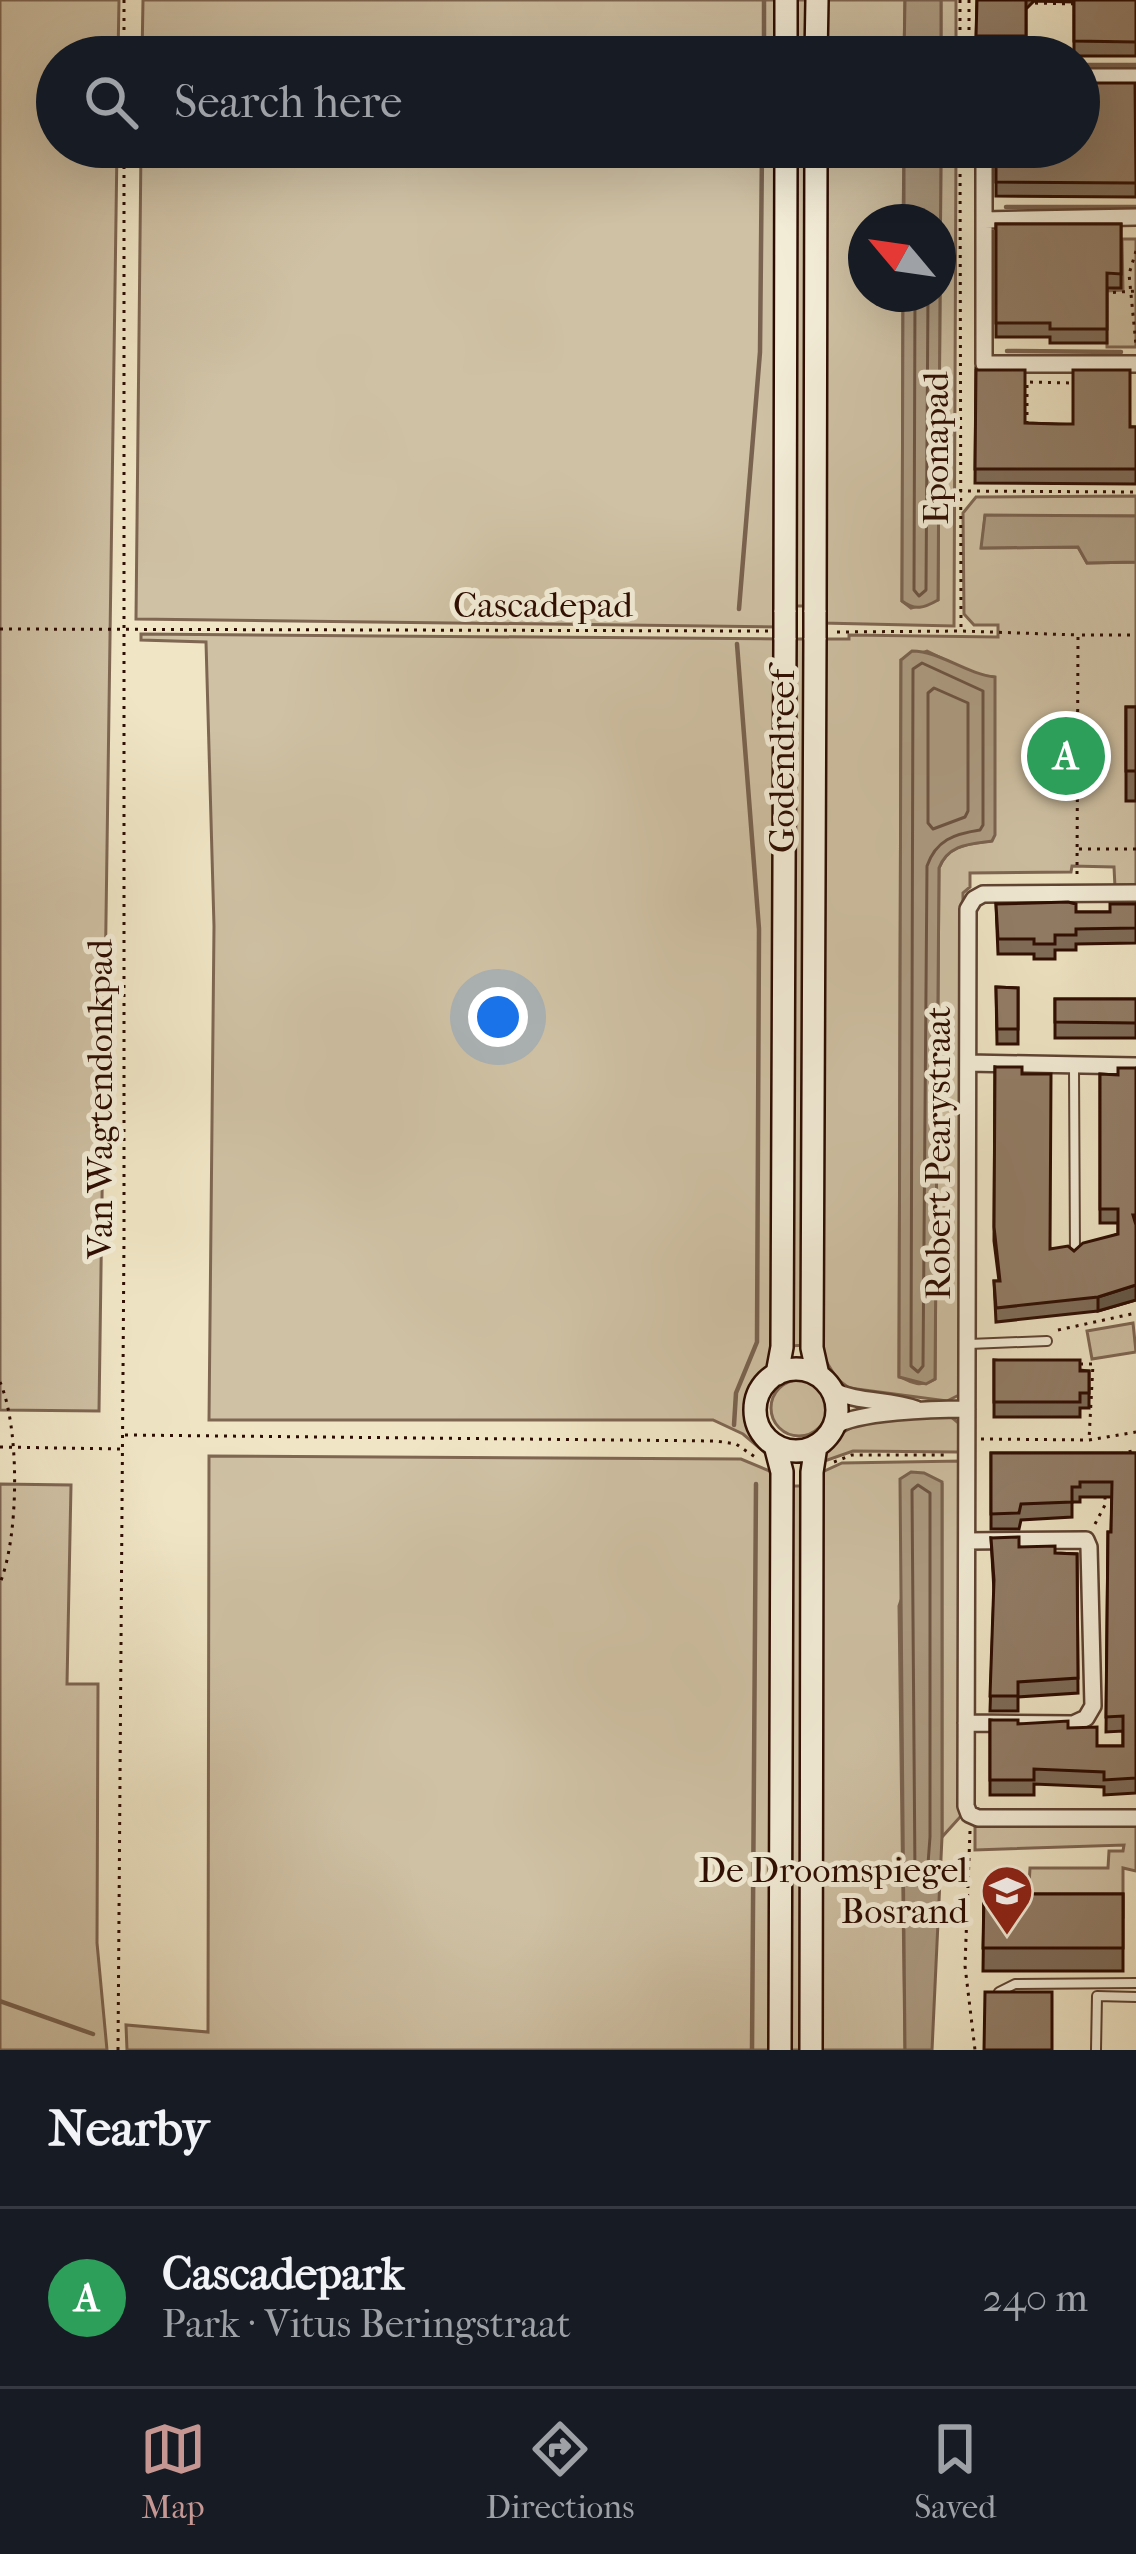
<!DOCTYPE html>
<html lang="en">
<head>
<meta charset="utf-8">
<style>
  :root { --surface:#171b24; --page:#242831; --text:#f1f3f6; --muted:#9ea1a6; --line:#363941; --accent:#c59692 }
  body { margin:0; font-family:"IM FELL French Canon",serif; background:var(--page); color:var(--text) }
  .compass { position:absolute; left:848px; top:204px; width:108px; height:108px; border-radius:50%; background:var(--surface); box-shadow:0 12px 48px #0002; rotate:299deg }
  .you { position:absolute; left:498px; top:1017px; width:42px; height:42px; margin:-30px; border:9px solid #fff; border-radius:50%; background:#1a73e8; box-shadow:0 0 0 18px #1a73e833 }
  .badge { display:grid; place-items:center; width:78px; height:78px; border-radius:50%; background:var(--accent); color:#fff; font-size:39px; font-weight:700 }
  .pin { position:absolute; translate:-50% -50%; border:6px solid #fff; box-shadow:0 3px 12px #0006 }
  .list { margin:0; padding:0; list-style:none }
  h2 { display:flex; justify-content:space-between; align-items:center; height:156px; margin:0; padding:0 48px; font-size:51px }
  h2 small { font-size:39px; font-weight:400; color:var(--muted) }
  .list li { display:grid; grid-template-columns:78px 1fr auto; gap:36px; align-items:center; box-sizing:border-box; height:180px; padding:0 48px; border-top:3px solid var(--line) }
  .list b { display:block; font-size:45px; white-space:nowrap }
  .list p { margin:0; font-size:39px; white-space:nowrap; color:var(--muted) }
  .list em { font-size:39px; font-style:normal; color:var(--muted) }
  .icon { flex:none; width:66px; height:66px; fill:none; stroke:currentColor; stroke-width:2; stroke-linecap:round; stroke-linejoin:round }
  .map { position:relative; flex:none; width:1136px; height:2050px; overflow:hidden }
  .search { position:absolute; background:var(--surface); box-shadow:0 12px 48px #0002; left:36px; right:36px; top:36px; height:132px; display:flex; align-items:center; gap:30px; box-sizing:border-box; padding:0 42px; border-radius:66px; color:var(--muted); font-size:45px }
  .sheet { height:336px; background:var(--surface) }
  nav { display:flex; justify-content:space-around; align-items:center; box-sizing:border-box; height:168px; border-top:3px solid var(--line); background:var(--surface); font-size:33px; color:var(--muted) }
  nav a { display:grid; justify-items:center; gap:6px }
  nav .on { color:var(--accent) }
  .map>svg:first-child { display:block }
  .green { fill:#cfc1a4; stroke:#7e6652; stroke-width:3; fill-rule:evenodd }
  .water { fill:#ad9c83; stroke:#79624f; stroke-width:3 }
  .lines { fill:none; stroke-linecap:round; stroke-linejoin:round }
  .shore { stroke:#6c5442; stroke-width:3 }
  .stream { stroke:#79624f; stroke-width:4.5 }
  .lane-casing { stroke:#5d4232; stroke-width:12 }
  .street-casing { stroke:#5d4232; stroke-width:20 }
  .secondary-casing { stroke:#2c0b00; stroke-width:26 }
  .path { stroke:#2c0b00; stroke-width:3; stroke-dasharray:3 6; stroke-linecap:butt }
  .lane { stroke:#f5efda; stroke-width:8 }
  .street { stroke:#f5efda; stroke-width:15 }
  .secondary { stroke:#f5efda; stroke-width:21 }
  .secondary-bridge-casing { stroke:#2c0b00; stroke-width:26; stroke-linecap:butt }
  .secondary-bridge { stroke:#f5efda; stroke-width:21 }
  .wall { fill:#7e6c59; stroke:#2c0b00; stroke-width:3 }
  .shaded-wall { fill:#665848; stroke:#2c0b00; stroke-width:3 }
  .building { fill:#927d67; stroke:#2c0b00; stroke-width:3 }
  .labels { text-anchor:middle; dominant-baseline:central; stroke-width:10; stroke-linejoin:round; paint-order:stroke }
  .street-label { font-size:36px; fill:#2c0b00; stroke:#f5efda }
  .poi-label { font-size:36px; fill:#2c0b00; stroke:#f5efda; text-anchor:end }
</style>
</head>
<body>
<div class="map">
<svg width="1136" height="2050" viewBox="0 0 1136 2050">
  <rect width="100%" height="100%" fill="#f0e6c6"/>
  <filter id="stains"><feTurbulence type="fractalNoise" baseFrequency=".00167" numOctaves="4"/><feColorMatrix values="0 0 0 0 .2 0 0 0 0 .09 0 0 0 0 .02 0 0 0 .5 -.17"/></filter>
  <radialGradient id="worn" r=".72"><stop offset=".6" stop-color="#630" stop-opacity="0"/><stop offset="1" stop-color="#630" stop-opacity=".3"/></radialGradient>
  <path class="green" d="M0,0H119L118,57H57V147H117L99,1411L0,1410Z
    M143,0H779V57H142Z
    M792,0H812V57H791Z
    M823,0H905L904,57H823Z
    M941,0H956V57H941Z
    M141,147H779L780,627L136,619Z
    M791,147H812L811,606H790Z
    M823,147H904L903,222H866V294H903L902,601L911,608L938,600L941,147H956L954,626L822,623Z
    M1122,239H1136V347H1107L1106,291L1123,290Z
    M1136,496V516H985L982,548L1078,547L1087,563L1136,562V887H1115L1114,867L1072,866L1071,872L970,873V887L963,893L962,1387L959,1395L947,1401L849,1388L837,1379L821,1353L820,639H849V635L998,637V625H974L964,614L963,513L976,497ZM927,651L976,675L994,677L991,841C970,844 948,844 939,868L935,1379C921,1387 913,1384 899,1376L901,660Z
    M141,634L781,639L778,1348C767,1371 742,1394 750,1422C754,1436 765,1444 770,1457L743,1434L713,1420H209L214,926L206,642L141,640Z
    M790,639H811L809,1345L788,1346Z
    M1133,1323L1136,1352L1092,1359L1087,1331Z
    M771 1408a28 28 0 1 1 56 0a28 28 0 1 1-56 0Z
    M949,1415L962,1426L961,1450L957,1452L853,1451L819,1463C841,1409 899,1419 949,1415Z
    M209,1456L741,1459L777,1474V2050H127L126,2025L208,2032Z
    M961,1461V1816L942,1837V1483L899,1606L905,2050H817L818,1474L842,1463Z
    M0,1484L71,1485L67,1684H98L97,1943L107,2050H0Z
    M788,1486H808L807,2050H787Z
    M975,1824H1136V1871L1123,1868V1917L984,1916V1885H1029L1030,1868H1108L1109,1851H1123L1124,1845L975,1850Z"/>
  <path class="water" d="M905,0H941V57H904Z
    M904,147H941L938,600C924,608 915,611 902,601L903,294H938V222H904Z
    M985,515L1136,516V562L1087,563L1078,547L981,548Z
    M912,651C940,651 966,674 995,677V835L992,841C970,844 948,844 939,868L935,1379L926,1384L899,1377L901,660Z
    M911,1472L924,1473L942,1482V1837L932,2050H905L900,1479Z"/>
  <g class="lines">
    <path class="shore" d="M915,294L914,590L919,596L926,590L928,294
      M922,663L983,691V825L980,830C954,834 936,840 927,866L923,1366L918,1372L911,1366L913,669Z
      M934,688L968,703V811L965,817L933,829L928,823V693Z
      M918,1485L930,1493V1837L927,1877L921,1882L915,1876L912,1490Z"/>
    <path class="stream" d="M764,57V0
      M1079,65H1136
      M1006,207H1136
      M1007,351L1121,352
      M739,609L760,352L762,147
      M734,1425L736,1393L757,1342L759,929L737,644
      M0,2001L93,2034
      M752,2050L756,1484"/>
    <g class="lane-casing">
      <path id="lane" d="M1074,1068L1075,1256
        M969,1344L1047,1341
        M999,1992L1015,1984L1136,1983
        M1096,2050L1097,1996L1136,1997"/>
    </g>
    <g class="street-casing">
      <path id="street" d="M1079,77H1136
        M984,147V364H1136
        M984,220L1136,217
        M1136,893L983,894L974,899L968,909L966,1806L969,1814L978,1818H1136
        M968,1063L1136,1066
        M832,1390C858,1403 888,1399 916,1409
        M833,1428C852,1411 939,1409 967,1409
        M966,1723L1073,1724L1086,1718L1093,1706L1089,1547L1086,1540L967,1541"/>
    </g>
    <g class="secondary-casing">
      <path id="secondary" d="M786,57V0
        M816,57L817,0
        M785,612L786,147
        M815,612L816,147
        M815,638L812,1348L818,1375
        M755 1410a41 41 0 1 1 82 0a41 41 0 1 1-82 0Z
        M777,1374L782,1347L785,638
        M775,1445L782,1472L780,2050
        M811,2050L812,1472L816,1446"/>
    </g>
    <path class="path" d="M1029,0V3L1077,4
      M124,57V0
      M960,57V0
      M969,57V0
      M960,147L961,631L1078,635
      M1136,251L1129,274L1136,345
      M1104,293L1136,291
      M1027,424V382L1072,383
      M959,491L1136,492
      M0,629L768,631
      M837,632L961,631
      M1079,849H1136
      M1077,874L1078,635H1136
      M1058,1330L1136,1313
      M1080,1364H1093L1089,1440
      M0,1382C20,1428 19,1537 0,1583
      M125,1435L716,1441L736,1444L758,1459
      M981,1439L1089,1440L1136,1432
      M0,1447L122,1449
      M1120,1454L1136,1450
      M834,1462L852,1455H949
      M1095,1524L1105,1505V1495
      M970,1831L965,1966L975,2050
      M118,2050L124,1239V147"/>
    <use href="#lane" class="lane"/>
    <use href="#street" class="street"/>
    <use href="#secondary" class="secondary"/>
    <g class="secondary-bridge-casing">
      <path id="secondary-bridge" d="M785,638V612
        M815,638V612"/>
    </g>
    <use href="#secondary-bridge" class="secondary-bridge"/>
  </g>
  <path class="wall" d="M977,0H1136V56H1074V2L1034,1L1026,9V50H976Z
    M1136,140V197L996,196V147Z
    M996,224H1121V288H1107V343H1050V337H996Z
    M976,370L1025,423L1136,427V484L975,483Z
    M1126,707H1136V801H1126Z
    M996,904L1076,912H1110L1136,904V943L1076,944V950H1055V959H1034V954H998Z
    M996,987L1018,988V1044H997Z
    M1055,999H1136V1038H1055Z
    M995,1067L1022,1074L1050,1249L1074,1251L1118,1234V1223H1100V1074L1118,1075L1136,1068V1300L1098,1311L996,1322L994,1281H999L994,1241Z
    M994,1360L1089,1371V1408H1080V1417H994Z
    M991,1453H1136V1793L1104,1795V1787L1034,1784V1795H990V1720L1018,1724L1068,1728L1097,1746H1123V1731L1106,1732L1108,1532H1111L1112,1497H1080V1502H1072V1517L1021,1520L1019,1529H991Z
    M991,1538L1019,1547L1055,1553L1077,1554L1078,1693L1018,1697V1711H990L994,1591Z
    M984,1894H1123V1971H983Z"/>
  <path class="shaded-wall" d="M1136,1285V1300L1098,1311V1297Z"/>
  <path class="building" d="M977,0H1026V36H976Z
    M1074,0H1136V42L1074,41Z
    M1079,83H1135L1136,183L996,182V147H1079Z
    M996,224H1121V274L1107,273V329H1050V323H996Z
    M976,370H1025V423L1058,424H1073V370H1130V427H1136V469H975Z
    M1126,707H1136V771H1126Z
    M1068,902L1076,904V912H1110V904H1136V928L1076,929V935H1055V944H1034V939H998L996,904Z
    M996,987L1018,988V1029H997Z
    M1055,999H1136V1023L1055,1022Z
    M995,1067H1022V1074H1051L1050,1249L1068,1246L1074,1251L1083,1243L1118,1234V1209H1100V1074L1118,1075V1068H1136V1215H1133L1136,1225V1285L1098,1297L996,1308L994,1281H1000L994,1227Z
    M994,1360H1080V1371H1089V1393H1080V1402H994Z
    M991,1453H1136V1778L1104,1780V1772L1034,1769V1780H990V1720H1018V1724L1068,1721V1728L1097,1727V1746H1123V1716L1106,1717L1108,1532H1111L1112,1482H1080V1487H1072V1502L1021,1504L1019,1513L991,1514Z
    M1019,1537V1547L1055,1546V1553L1077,1554L1078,1678L1018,1682V1696H990L994,1580L991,1538Z
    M984,1894H1123V1948H983Z
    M985,1992H1052V2050H984Z"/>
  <defs>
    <g id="school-pin" transform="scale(2.7)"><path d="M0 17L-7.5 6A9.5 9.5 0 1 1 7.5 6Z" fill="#8f2418" stroke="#f5efda"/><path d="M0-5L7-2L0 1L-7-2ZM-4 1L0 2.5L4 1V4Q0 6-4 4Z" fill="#fff"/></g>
  </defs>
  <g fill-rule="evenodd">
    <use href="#school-pin" x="1007" y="1891"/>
  </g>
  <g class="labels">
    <g class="street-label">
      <text transform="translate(936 448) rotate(-90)">Eponapad</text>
      <text x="543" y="605">Cascadepad</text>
      <text transform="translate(782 761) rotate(-90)">Godendreef</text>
      <text transform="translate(100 1099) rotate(-90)">Van Wagtendonkpad</text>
      <text transform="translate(938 1153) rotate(-90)">Robert Pearystraat</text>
    </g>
    <g class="poi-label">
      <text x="968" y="1870">De Droomspiegel<tspan x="968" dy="41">Bosrand</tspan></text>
    </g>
  </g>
  <rect width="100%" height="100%" filter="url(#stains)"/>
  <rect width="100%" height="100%" fill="url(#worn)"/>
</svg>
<svg class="compass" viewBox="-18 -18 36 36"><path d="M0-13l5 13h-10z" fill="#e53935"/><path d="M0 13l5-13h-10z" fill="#9ea1a6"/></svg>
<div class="you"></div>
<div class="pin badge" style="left:1066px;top:756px;background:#2e9e5b">A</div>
<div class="search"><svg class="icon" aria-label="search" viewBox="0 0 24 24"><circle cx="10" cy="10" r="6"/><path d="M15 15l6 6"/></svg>Search here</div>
</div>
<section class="sheet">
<h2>Nearby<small></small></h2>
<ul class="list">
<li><span class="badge" style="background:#2e9e5b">A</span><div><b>Cascadepark</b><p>Park · Vitus Beringstraat</p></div><em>240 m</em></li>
</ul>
</section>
<nav>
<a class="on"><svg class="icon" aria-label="map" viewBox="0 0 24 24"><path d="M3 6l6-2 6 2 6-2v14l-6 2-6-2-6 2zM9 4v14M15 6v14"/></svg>Map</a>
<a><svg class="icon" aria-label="directions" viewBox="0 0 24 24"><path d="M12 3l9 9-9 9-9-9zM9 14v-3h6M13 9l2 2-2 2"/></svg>Directions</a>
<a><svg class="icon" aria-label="saved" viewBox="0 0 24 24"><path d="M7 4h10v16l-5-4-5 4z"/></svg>Saved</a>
</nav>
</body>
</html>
